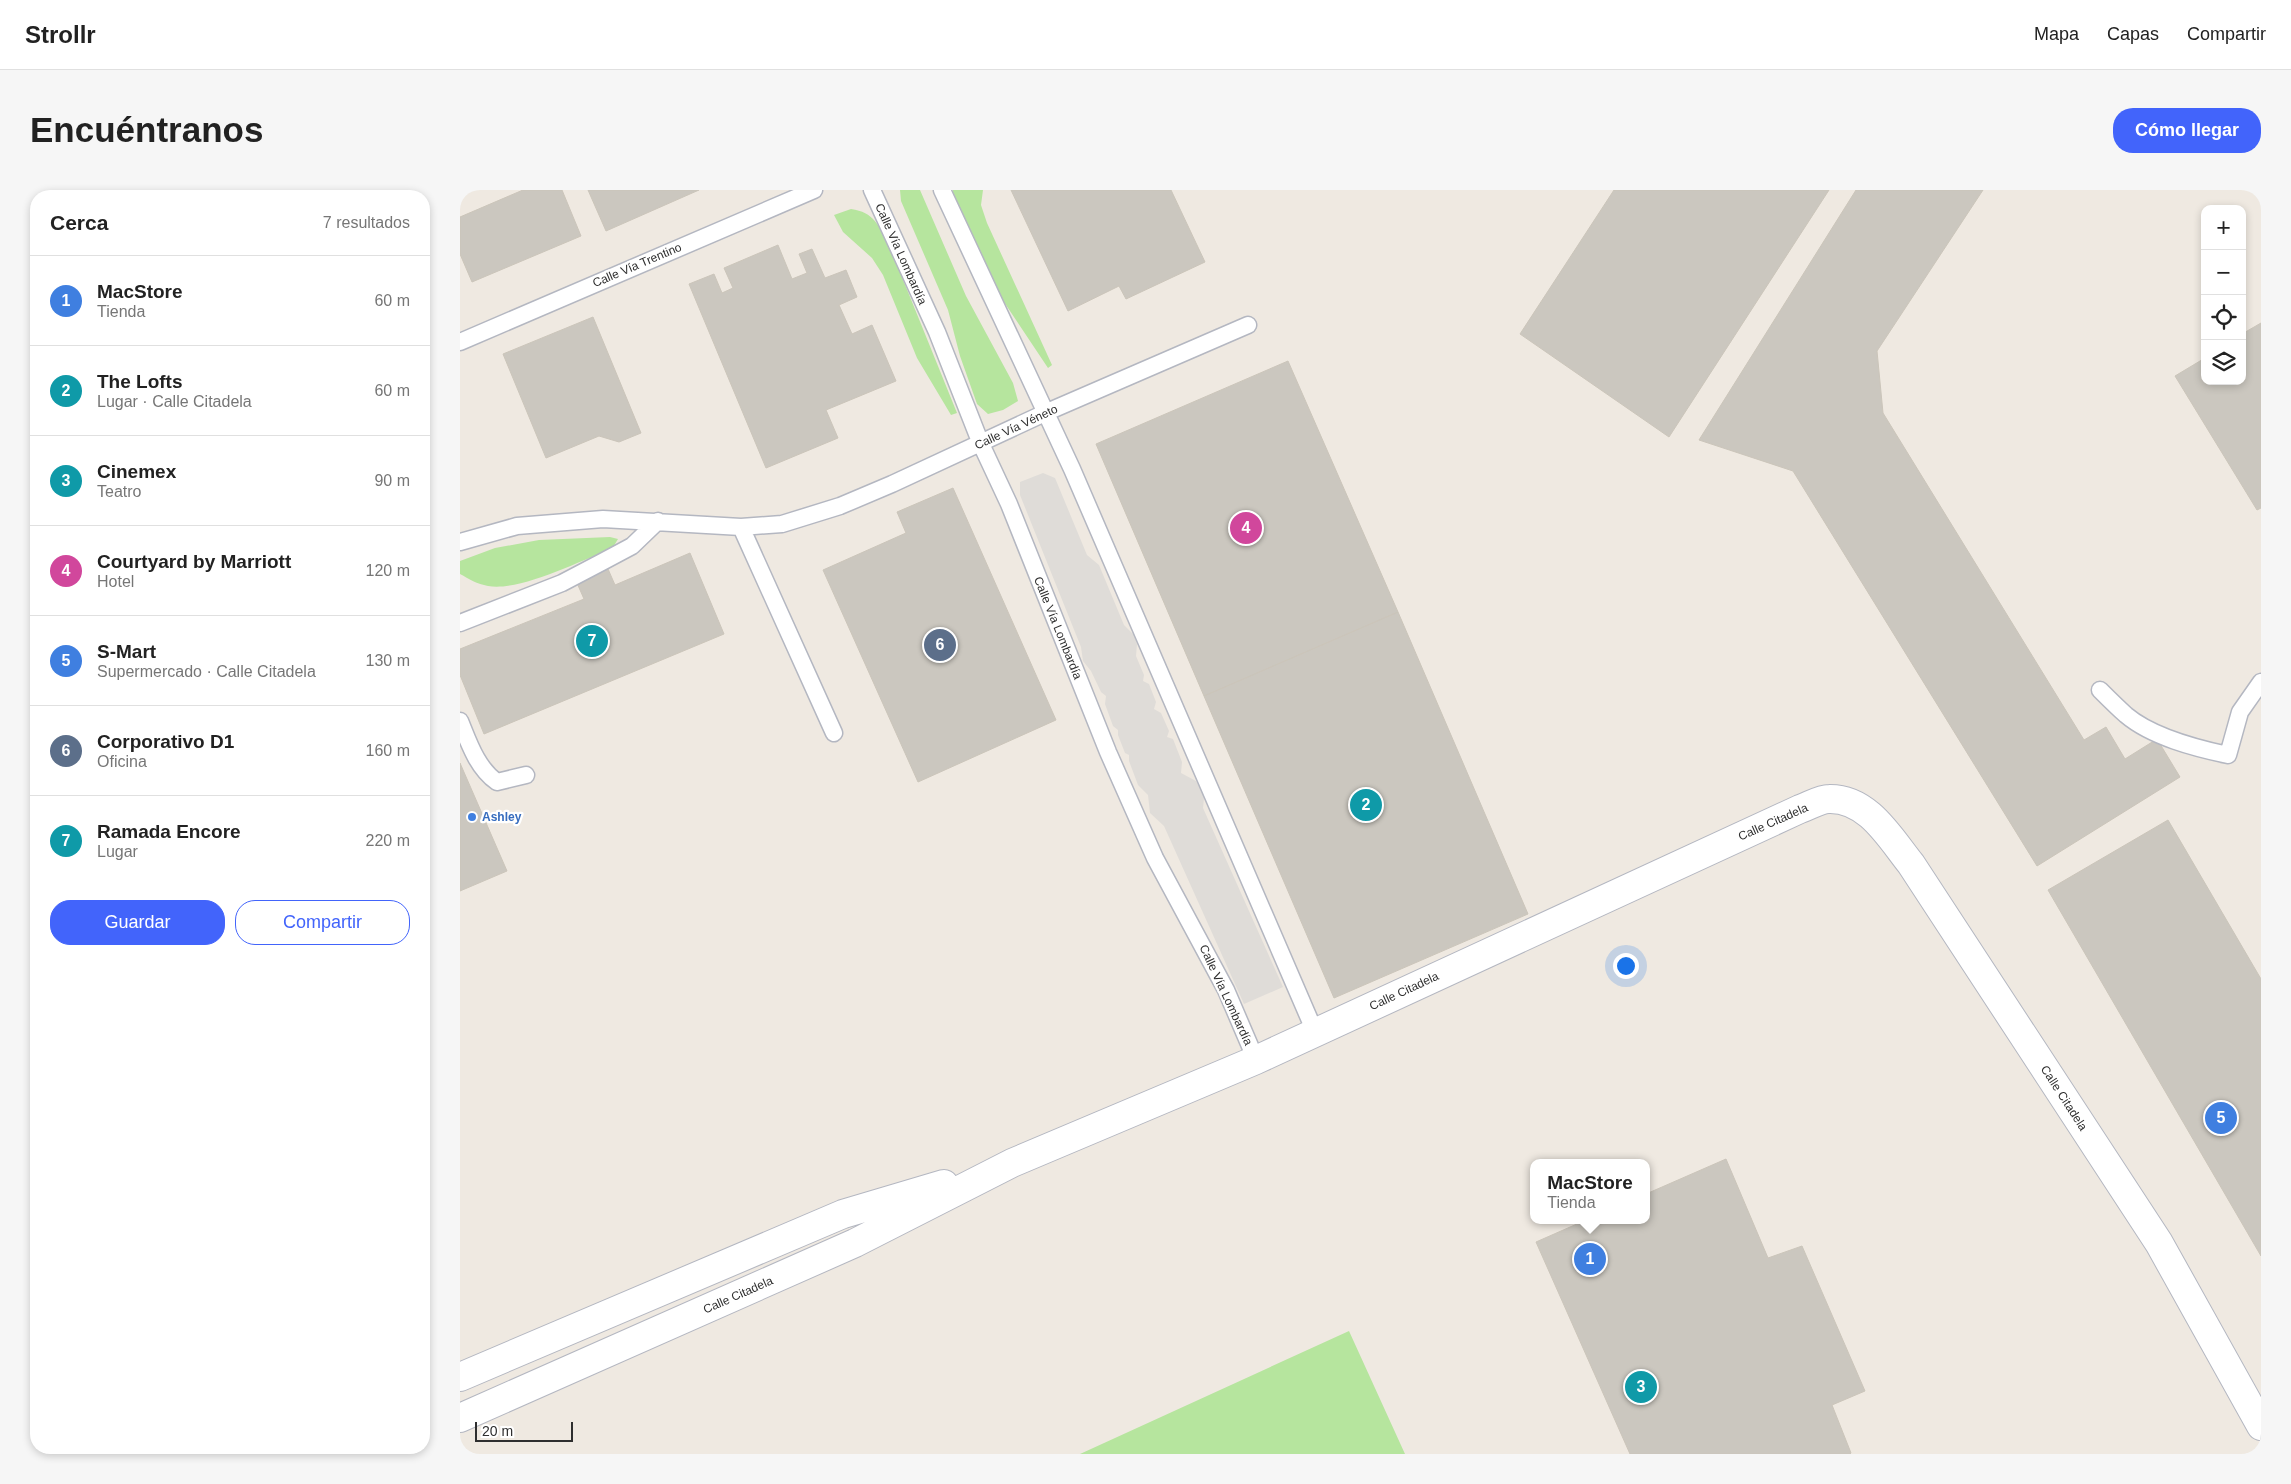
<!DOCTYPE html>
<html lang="es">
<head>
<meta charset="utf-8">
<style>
  :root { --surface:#fff; --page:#f6f6f6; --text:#222; --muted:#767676; --line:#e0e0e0; --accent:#4264fb }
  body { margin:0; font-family:Arial,sans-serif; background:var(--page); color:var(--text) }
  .controls { position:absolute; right:15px; top:15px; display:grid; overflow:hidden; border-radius:10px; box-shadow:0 2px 8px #0003 }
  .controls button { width:45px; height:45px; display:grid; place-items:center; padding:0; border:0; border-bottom:1px solid var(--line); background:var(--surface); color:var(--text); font:25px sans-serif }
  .scale { position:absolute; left:15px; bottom:12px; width:98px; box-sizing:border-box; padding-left:5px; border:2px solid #2e2e2e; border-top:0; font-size:14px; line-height:18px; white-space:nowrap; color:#2e2e2e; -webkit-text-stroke:4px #fff; paint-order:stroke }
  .you { position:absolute; left:1165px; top:775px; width:18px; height:18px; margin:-12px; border:4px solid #fff; border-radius:50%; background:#1a73e8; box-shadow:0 0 0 8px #1a73e833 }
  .badge { display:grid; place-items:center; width:32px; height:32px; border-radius:50%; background:var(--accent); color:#fff; font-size:16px; font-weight:700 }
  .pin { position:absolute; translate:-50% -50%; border:2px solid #fff; box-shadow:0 1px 5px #0006 }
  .popup { position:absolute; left:1070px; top:969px; width:120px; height:65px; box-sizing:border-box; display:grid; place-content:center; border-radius:10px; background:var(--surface); filter:drop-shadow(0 1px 4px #0005); font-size:16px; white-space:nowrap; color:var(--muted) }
  .popup b { font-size:19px; color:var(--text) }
  .popup::after { content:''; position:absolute; left:50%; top:100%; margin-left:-10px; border:10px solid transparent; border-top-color:var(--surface) }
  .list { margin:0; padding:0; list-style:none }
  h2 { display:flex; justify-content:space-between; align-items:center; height:65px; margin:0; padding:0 20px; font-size:21px }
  h2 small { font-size:16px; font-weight:400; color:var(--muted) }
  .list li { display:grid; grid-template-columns:32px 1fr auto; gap:15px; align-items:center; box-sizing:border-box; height:90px; padding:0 20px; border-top:1px solid var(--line) }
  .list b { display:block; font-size:19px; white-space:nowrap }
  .list p { margin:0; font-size:16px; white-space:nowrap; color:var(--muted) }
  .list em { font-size:16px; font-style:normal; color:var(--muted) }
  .actions { display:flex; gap:10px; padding:15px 20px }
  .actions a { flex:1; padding:11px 0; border:1px solid var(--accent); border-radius:20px; text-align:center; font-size:18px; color:var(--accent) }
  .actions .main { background:var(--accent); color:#fff }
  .icon { flex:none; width:28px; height:28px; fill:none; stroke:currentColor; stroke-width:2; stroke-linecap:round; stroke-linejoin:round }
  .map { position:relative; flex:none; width:1801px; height:1264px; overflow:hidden; border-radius:20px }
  header { display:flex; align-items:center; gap:30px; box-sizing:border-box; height:70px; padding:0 25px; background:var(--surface); border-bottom:1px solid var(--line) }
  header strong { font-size:24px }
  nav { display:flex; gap:28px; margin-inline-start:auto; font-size:18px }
  .intro { display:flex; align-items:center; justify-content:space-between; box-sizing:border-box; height:120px; padding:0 30px }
  h1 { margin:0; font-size:35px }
  .button { padding:12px 22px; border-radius:20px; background:var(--accent); color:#fff; font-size:18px; font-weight:700 }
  main { display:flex; gap:30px; padding:0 30px }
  aside { flex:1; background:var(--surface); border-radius:20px; box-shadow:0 2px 8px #0003 }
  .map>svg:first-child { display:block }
  .green { fill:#b6e59e }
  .plaza { fill:#dfdcd8 }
  .building { fill:#cbc7bf; stroke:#cbc5ba }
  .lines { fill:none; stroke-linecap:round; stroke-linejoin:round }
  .lane-casing { stroke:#b4b7c1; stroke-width:19 }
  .street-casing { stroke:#b4b7c1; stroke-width:30 }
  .lane { stroke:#fff; stroke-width:16 }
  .street { stroke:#fff; stroke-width:28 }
  .shop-dot { fill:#3f7fe0; stroke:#fff; stroke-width:2 }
  .labels { text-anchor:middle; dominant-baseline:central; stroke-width:4.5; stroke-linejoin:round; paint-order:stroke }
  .street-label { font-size:12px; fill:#2e2e2e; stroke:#fff }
  .shop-label { font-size:12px; font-weight:bold; fill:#366cbe; stroke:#fff; text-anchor:start }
</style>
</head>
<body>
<header>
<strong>Strollr</strong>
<nav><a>Mapa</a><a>Capas</a><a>Compartir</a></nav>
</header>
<div class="intro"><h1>Encuéntranos</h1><a class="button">Cómo llegar</a></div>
<main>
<aside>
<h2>Cerca<small>7 resultados</small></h2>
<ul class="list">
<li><span class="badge" style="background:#3f7fe0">1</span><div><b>MacStore</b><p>Tienda</p></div><em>60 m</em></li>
<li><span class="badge" style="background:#0f9aa8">2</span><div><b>The Lofts</b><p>Lugar · Calle Citadela</p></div><em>60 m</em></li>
<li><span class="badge" style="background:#0f9aa8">3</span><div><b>Cinemex</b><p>Teatro</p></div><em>90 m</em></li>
<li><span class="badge" style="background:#d1479c">4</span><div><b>Courtyard by Marriott</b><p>Hotel</p></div><em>120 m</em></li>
<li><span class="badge" style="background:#3f7fe0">5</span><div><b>S-Mart</b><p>Supermercado · Calle Citadela</p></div><em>130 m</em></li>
<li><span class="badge" style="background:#5c6f8a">6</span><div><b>Corporativo D1</b><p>Oficina</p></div><em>160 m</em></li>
<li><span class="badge" style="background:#0f9aa8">7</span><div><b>Ramada Encore</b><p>Lugar</p></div><em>220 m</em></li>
</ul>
<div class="actions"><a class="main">Guardar</a><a>Compartir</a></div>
</aside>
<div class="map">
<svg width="1801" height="1264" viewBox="0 0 1801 1264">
  <rect width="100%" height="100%" fill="#efe9e1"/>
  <path class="green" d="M440,0H460L506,106L553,193L558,211L543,220L528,224L517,214L500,166L488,120L441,11Z
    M493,0H523L521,15L527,33L592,175L588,178L542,109L493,5Z
    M391,19C414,22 419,36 429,55L497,223L491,225L457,168L423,85L412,68L383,42L374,25Z
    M150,347L158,349L152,359C121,370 60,402 28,396C17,394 9,389 0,384V371L35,358L79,350Z
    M889,1141L945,1264H620Z"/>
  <path class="plaza" d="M583,283L595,288L627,365L639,375L664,435L674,445L677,454L676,466L684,485L683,491L689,494L696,512L694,519L701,523L709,541L707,547L713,549L722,572L721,583L736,591L741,599L744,608L743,618L823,797L784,814L704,636L690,623L688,605L678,595L669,571V565L665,563L658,545V540L653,536L645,514L646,506L641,502L631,481L623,471L621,457L560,305V292Z"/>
  <path class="building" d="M63,0H102L121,46L12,92L0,64V27Z
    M128,0H239L146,41Z
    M551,0H711L745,72L666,109L659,96L608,121Z
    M1154,0H1369L1209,247L1060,144Z
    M1396,0H1523L1417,161L1423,223L1624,550L1646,537L1665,569L1697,549L1720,587L1577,676L1333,281L1239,250Z
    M318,55L332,89L347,83L339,64L352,59L365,88L386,80L397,107L379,115L392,144L412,135L436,191L366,220L378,248L306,278L229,94L254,84L262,103L273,98L264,78Z
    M133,127L181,243L159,252L139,246L86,268L43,164Z
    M1801,133V318L1797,320L1715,186L1745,168V191H1782V144Z
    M828,171L938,422L744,506L636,254Z
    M493,298L596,530L458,592L363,380L446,343L437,322Z
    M230,363L264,444L24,544L0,485V459L124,409L117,393L148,379L155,395Z
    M938,422L1068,724L874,808L744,506Z
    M0,573L47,681L0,701Z
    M1708,630L1801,789V1066L1588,700Z
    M1266,969L1308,1068L1342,1056L1405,1201L1372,1215L1391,1263L1390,1264H1170L1076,1052L1126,1030H1186V1004Z"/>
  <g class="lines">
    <g class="lane-casing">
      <path id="lane" d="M412,0L477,142L521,254L549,314L648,562L695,668L766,800L796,870
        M482,0L612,279L855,842
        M0,152L354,0
        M281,337L374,543
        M0,352L57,336L143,329L281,337L322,334L380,316L432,294L587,222L788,135
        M0,433L102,393L142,372L172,356L198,331
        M1640,500C1648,508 1657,517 1666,525C1692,547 1735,558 1768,565L1780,522L1801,492
        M0,531C9,553 17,578 37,592L66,585"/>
    </g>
    <g class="street-casing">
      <path id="street" d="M0,1187L383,1024L484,994
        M0,1228L395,1053L552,973L796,870L1340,619C1349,616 1360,609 1369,609C1408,608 1430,648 1451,674L1699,1053L1801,1236"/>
    </g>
    <use href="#lane" class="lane"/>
    <use href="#street" class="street"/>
  </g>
  <circle class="shop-dot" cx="12" cy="627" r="5"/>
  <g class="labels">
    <g class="street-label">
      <text transform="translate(441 64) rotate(66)">Calle Vía Lombardía</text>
      <text transform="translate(177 75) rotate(-23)">Calle Vía Trentino</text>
      <text transform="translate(556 237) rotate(-25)">Calle Vía Véneto</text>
      <text transform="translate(598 438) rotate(68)">Calle Vía Lombardía</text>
      <text transform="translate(1313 632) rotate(-24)">Calle Citadela</text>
      <text transform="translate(944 801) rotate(-25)">Calle Citadela</text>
      <text transform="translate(766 805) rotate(65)">Calle Vía Lombardía</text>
      <text transform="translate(1604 908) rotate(57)">Calle Citadela</text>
      <text transform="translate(278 1105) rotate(-24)">Calle Citadela</text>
    </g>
    <g class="shop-label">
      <text x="22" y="627">Ashley</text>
    </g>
  </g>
</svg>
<div class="controls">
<button>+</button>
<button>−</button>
<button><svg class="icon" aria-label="locate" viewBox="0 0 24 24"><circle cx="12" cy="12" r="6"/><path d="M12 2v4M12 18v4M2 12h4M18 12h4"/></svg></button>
<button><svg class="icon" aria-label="layers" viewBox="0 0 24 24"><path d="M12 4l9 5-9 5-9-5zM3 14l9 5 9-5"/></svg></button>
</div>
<div class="scale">20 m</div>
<div class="you"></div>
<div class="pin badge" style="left:1130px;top:1069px;background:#3f7fe0">1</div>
<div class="popup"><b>MacStore</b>Tienda</div>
<div class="pin badge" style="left:906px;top:615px;background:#0f9aa8">2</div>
<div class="pin badge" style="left:1181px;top:1197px;background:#0f9aa8">3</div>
<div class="pin badge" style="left:786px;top:338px;background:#d1479c">4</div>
<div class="pin badge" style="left:1761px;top:928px;background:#3f7fe0">5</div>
<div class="pin badge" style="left:480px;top:455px;background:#5c6f8a">6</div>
<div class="pin badge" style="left:132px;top:451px;background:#0f9aa8">7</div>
</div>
</main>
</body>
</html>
